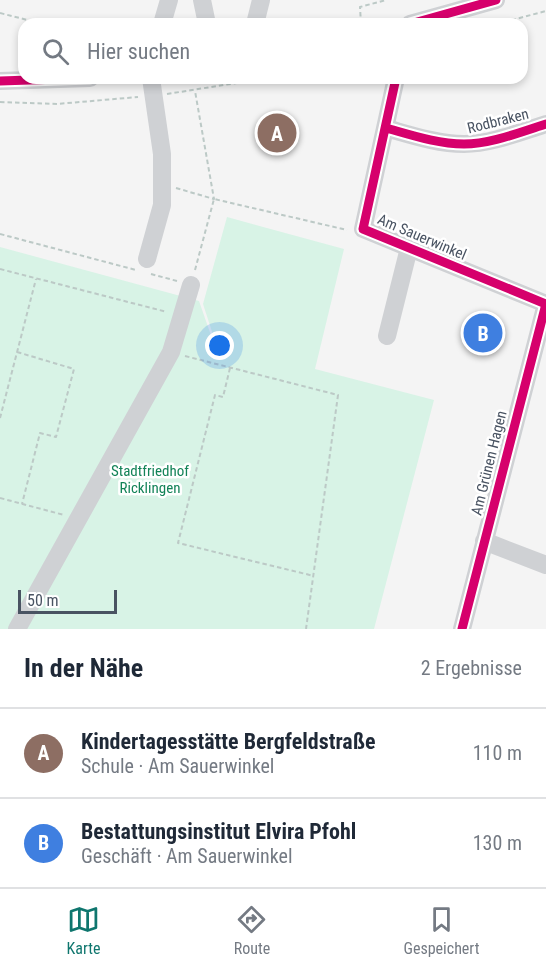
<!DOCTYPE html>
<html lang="de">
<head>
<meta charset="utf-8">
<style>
  :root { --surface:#fff; --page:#f6f6f7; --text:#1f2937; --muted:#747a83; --line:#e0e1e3; --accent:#0f766e }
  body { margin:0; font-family:"Roboto Condensed",sans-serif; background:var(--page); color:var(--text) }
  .scale { position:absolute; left:18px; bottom:15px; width:99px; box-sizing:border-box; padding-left:6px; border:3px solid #495362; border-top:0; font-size:16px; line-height:21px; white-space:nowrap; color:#495362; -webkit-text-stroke:4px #fff; paint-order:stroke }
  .you { position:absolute; left:220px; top:346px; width:21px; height:21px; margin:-15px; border:4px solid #fff; border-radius:50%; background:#1a73e8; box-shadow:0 0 0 9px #1a73e833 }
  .badge { display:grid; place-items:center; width:39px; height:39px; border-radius:50%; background:var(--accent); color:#fff; font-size:20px; font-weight:700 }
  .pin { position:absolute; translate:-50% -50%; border:3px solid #fff; box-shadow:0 2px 6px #0006 }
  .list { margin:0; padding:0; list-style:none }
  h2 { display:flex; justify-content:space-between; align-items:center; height:78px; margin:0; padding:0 24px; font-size:26px }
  h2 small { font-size:20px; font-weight:400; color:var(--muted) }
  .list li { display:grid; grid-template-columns:39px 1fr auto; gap:18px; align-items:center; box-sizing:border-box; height:90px; padding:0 24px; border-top:2px solid var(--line) }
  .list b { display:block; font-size:22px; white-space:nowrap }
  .list p { margin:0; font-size:20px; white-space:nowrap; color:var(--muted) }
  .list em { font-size:20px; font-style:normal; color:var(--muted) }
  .icon { flex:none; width:33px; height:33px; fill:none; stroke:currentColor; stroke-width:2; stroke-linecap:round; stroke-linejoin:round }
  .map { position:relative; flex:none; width:546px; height:629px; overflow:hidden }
  .search { position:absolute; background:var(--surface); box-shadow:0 3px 9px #0003; left:18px; right:18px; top:18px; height:66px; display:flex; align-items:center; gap:15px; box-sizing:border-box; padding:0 21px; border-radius:18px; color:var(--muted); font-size:22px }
  .sheet { height:258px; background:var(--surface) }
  nav { display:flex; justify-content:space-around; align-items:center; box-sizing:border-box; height:84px; border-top:2px solid var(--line); background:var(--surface); font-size:16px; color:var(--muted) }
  nav a { display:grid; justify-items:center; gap:3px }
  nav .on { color:var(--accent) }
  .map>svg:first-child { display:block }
  .green { fill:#d8f3e6 }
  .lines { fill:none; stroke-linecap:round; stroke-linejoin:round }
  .path { stroke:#bcc9c6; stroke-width:2; stroke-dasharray:4.5 3; stroke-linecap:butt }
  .minor { stroke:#cfd1d4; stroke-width:18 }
  .cycleway-casing { stroke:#fff; stroke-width:13 }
  .cycleway { stroke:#d6006c; stroke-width:9 }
  .labels { text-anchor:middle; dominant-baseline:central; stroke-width:5; stroke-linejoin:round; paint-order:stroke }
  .street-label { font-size:15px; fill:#495362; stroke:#fff }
  .park-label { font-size:15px; fill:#138358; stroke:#fff }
</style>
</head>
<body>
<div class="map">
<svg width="546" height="629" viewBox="0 0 546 629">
  <rect width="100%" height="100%" fill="#f4f4f4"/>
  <path class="green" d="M227,217L344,249L315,369L434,400L374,629H0V247L199,301L214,344H216L203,304Z"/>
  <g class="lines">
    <path class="path" d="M0,13L43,24
      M361,24L360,7L386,0
      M497,24L546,11
      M167,94L268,78
      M0,102L57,104L138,97
      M176,188L214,199L195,91
      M0,234L136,270
      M0,269L167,312
      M195,270L214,199L347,230
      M151,274L177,281
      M17,352L74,369L56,437L40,433L22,504
      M185,356L338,395L306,629
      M230,368L223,397L215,395L178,543L314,576
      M0,418L36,279
      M0,498L64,515"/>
    <path class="minor" d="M202,0L207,24
      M256,20L261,0
      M162,24L169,0
      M410,24L496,0
      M396,78L363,229L546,304
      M0,81L90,78
      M386,128C411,135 438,144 464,144C491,144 520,132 546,124
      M147,259L162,205V154L151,78
      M387,336L409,248
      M484,541L546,565
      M17,629L171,352L191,285
      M462,629L546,304"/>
    <g class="cycleway-casing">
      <path id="cycleway" d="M410,24L496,0
        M396,78L363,229L546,304L462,629
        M0,81L90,78
        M386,128C411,135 438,144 464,144C491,144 520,132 546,124"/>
    </g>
    <use href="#cycleway" class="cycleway"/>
  </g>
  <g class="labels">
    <g class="street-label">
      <text transform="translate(498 121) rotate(-14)">Rodbraken</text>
      <text transform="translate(422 237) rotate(23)">Am Sauerwinkel</text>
      <text transform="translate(489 463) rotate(-76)">Am Grünen Hagen</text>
    </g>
    <g class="park-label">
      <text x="150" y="471">Stadtfriedhof<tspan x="150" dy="17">Ricklingen</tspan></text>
    </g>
  </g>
</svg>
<div class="scale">50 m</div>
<div class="you"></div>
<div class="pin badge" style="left:277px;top:133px;background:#8d6e63">A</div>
<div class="pin badge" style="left:483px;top:333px;background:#3f7fe0">B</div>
<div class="search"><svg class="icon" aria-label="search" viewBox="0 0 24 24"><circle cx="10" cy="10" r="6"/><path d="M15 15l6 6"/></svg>Hier suchen</div>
</div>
<section class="sheet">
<h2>In der Nähe<small>2 Ergebnisse</small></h2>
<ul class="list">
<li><span class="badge" style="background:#8d6e63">A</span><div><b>Kindertagesstätte Bergfeldstraße</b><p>Schule · Am Sauerwinkel</p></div><em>110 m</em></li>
<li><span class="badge" style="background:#3f7fe0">B</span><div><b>Bestattungsinstitut Elvira Pfohl</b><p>Geschäft · Am Sauerwinkel</p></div><em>130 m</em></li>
</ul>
</section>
<nav>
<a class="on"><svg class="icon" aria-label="map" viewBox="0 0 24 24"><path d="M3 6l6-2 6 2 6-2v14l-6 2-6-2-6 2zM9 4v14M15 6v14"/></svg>Karte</a>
<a><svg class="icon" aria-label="directions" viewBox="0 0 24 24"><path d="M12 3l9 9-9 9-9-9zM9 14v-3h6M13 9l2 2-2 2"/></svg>Route</a>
<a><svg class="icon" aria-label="saved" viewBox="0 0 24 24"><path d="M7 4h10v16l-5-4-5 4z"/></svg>Gespeichert</a>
</nav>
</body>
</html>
